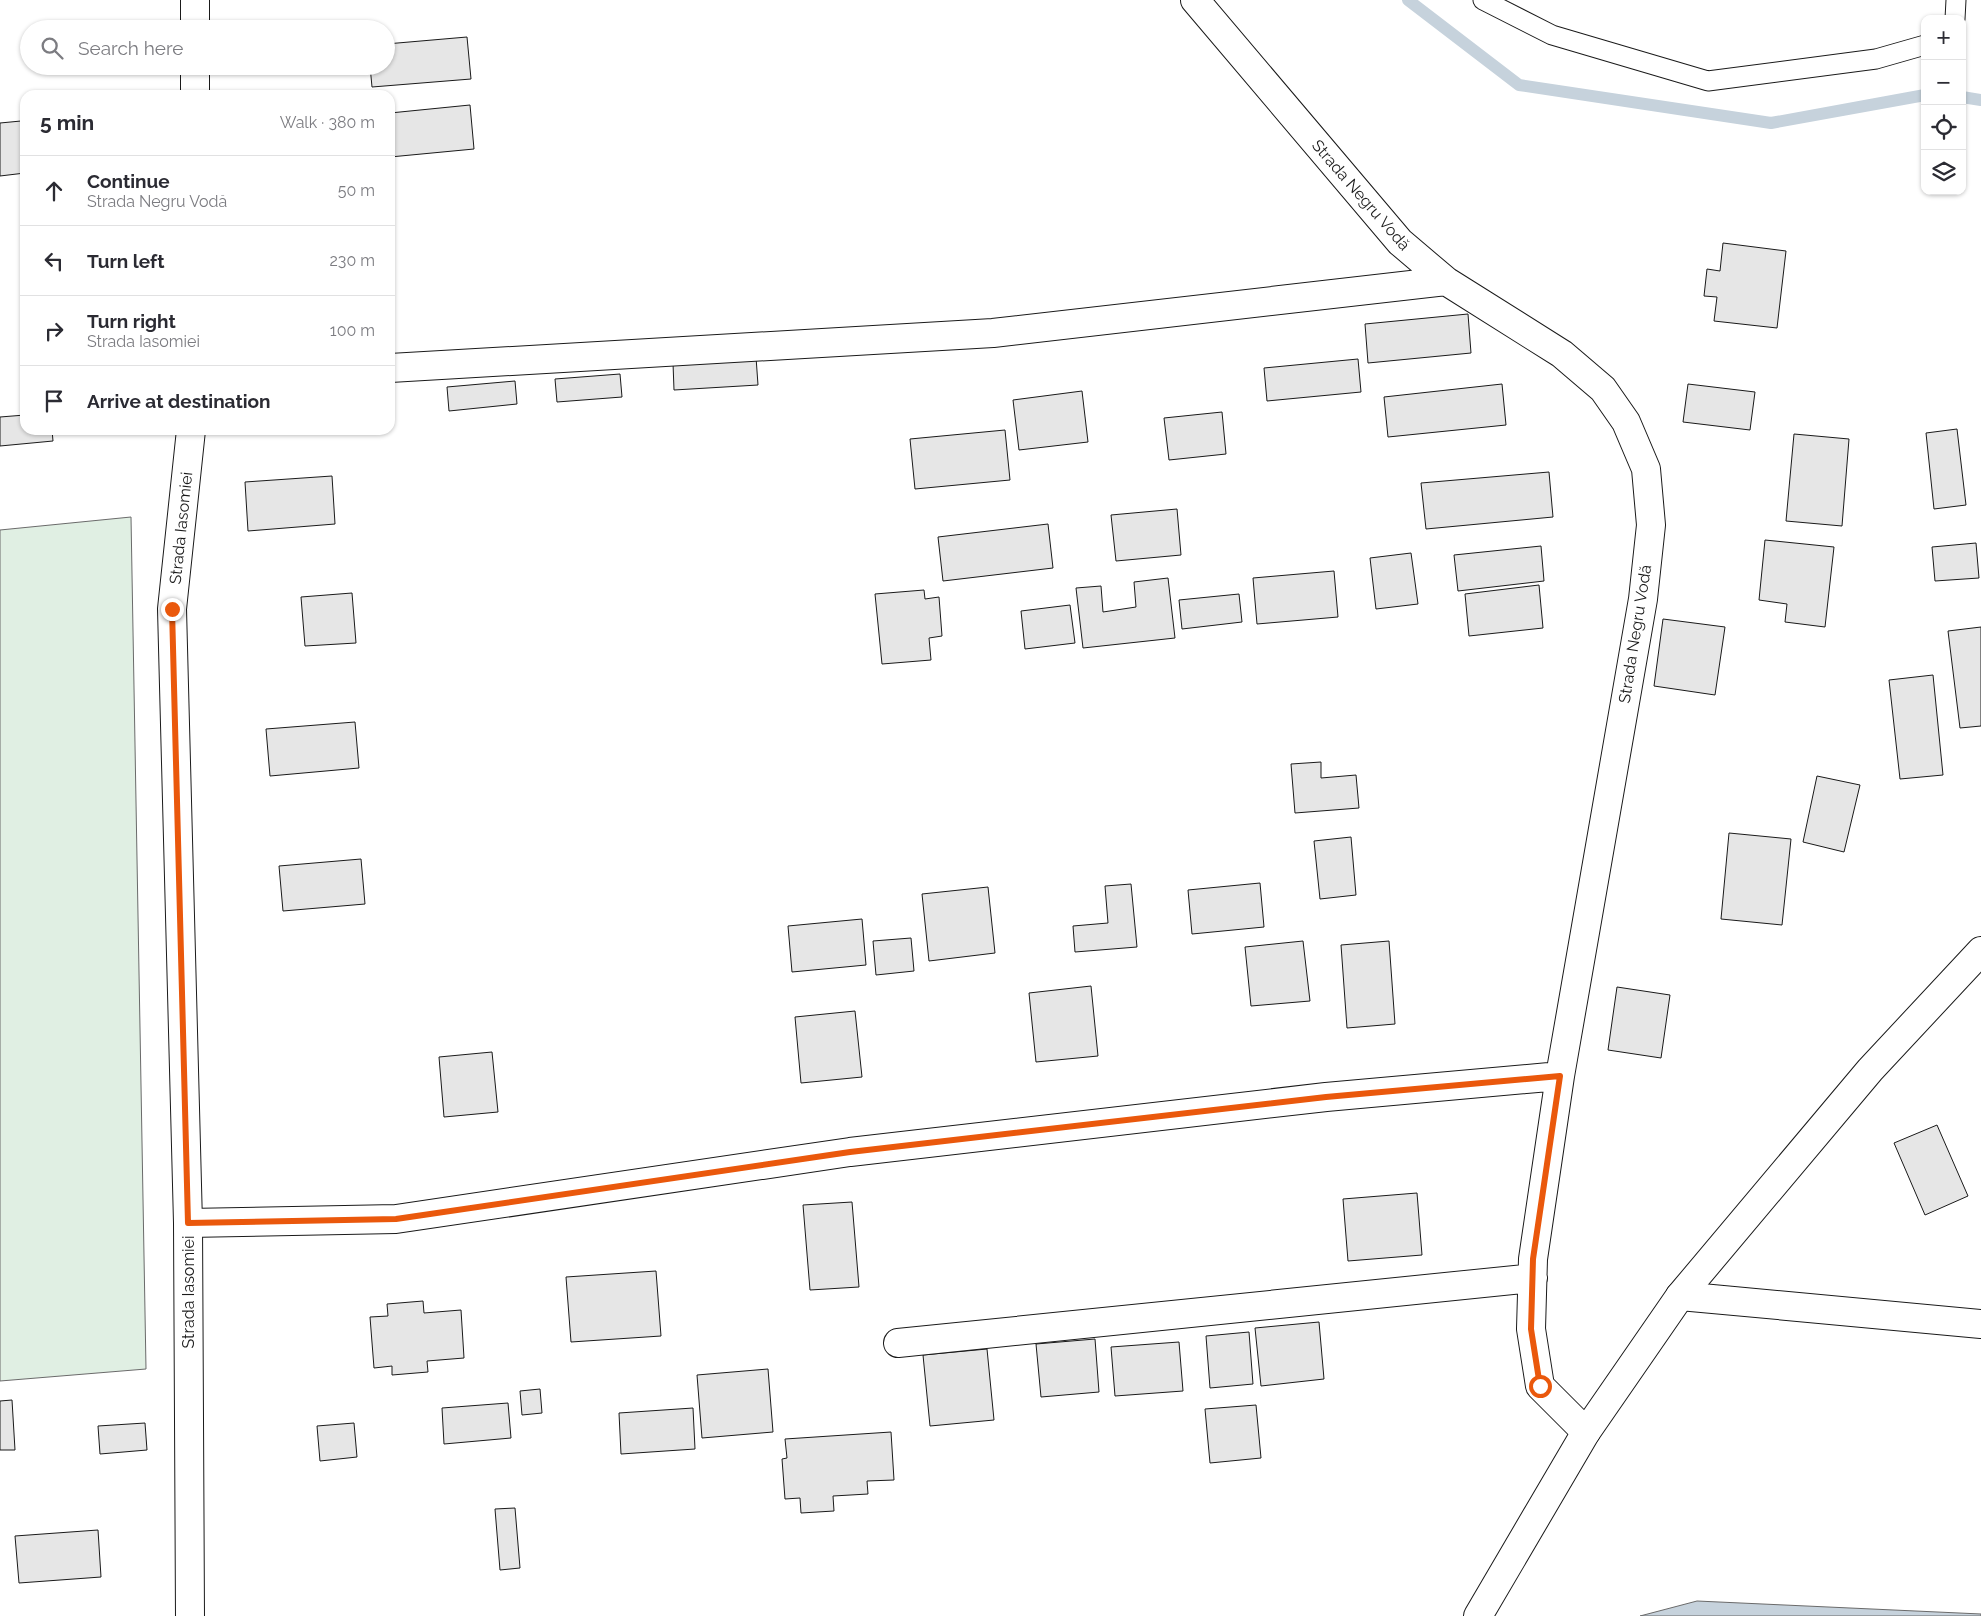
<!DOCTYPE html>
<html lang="en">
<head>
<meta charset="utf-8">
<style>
  :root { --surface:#fff; --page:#f7f7f7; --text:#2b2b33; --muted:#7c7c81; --line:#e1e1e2 }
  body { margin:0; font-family:Raleway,sans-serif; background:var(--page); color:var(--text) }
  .controls { position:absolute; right:15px; top:15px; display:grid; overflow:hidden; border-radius:10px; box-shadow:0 1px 4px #0004 }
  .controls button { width:45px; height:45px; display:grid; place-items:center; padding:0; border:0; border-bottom:1px solid var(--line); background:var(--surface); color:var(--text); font:25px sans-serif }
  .stop { position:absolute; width:15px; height:15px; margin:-11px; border:4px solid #ea580c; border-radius:50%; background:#fff }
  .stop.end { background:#ea580c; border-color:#fff; box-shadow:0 1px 5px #0008 }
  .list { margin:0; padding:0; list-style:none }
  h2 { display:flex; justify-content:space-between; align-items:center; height:65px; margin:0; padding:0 20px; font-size:21px }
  h2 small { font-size:16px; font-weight:400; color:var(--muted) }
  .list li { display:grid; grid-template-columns:32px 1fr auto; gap:15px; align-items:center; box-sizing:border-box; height:70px; padding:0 20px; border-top:1px solid var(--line) }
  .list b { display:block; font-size:19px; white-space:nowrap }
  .list p { margin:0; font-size:16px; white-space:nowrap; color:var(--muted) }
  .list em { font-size:16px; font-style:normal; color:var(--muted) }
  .icon { flex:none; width:28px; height:28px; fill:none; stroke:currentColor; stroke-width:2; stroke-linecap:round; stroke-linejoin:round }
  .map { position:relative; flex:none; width:1981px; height:1616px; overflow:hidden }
  .search { position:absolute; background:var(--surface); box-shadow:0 1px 4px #0004; left:20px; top:20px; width:375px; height:55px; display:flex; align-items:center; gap:12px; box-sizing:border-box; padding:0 18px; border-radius:28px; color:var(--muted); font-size:19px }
  .panel { position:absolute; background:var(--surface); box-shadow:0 1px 4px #0004; left:20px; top:90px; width:375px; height:345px; border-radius:15px }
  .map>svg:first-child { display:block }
  .green { fill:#e0efe3; stroke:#6a6a6a }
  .water { fill:#c6d2dc; stroke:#6a6a6a }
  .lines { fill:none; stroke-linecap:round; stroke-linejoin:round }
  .stream { stroke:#c6d2dc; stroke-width:12 }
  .building { fill:#e6e6e6; stroke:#1a1a1a }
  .lane-casing { stroke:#1a1a1a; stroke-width:21 }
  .street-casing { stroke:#1a1a1a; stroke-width:30 }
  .secondary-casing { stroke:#1a1a1a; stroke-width:30 }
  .lane { stroke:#fff; stroke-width:19 }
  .street { stroke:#fff; stroke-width:28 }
  .secondary { stroke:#fff; stroke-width:28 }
  .route { stroke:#ea580c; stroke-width:6 }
  .labels { text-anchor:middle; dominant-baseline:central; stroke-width:4; stroke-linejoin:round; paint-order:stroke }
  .street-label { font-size:16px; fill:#1a1a1a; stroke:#fff }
</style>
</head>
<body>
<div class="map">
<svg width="1981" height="1616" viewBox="0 0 1981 1616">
  <rect width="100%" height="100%" fill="#fff"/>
  <path class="green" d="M131,517L146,1369L0,1381V530Z"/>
  <path class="water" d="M1697,1601L1981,1614V1616H1640Z"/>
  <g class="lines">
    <path class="stream" d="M1408,0L1519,85L1771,123L1925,95
      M1962,97L1981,100"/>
  </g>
  <path class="building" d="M467,37L471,79L372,87L370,66H386V44Z
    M470,105L474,149L390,157V113Z
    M21,121L22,128H25V173L0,176V123Z
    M1723,243L1786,251L1777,328L1714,321L1717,297L1704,296L1707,269L1720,271Z
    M1468,314L1471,353L1368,363L1365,324Z
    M756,357L758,385L674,390L673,363Z
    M1358,359L1361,392L1267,401L1264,368Z
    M620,374L622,397L557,402L555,379Z
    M515,381L517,404L449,411L447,387Z
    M1502,384L1506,425L1388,437L1384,397Z
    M1688,384L1755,392L1750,430L1683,422Z
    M1082,391L1088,442L1019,450L1013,400Z
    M1222,412L1226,454L1169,460L1164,418Z
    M25,415V430H52L53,441L0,446V417Z
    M1957,429L1966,505L1934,509L1926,433Z
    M1005,430L1010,480L915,489L910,439Z
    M1794,434L1849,439L1842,526L1786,521Z
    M1549,472L1553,517L1426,529L1421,483Z
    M332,476L335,524L248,531L245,482Z
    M1177,509L1181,555L1116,561L1111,515Z
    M1048,524L1053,568L943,581L938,537Z
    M1765,540L1834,547L1825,627L1785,622L1787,604L1759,600Z
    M1976,543L1979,578L1935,581L1932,547Z
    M1541,546L1544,581L1458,591L1454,555Z
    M1411,553L1418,604L1376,609L1370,558Z
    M1334,571L1338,617L1257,624L1253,578Z
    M1168,578L1175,638L1083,648L1076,588L1101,586L1103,612L1136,607L1134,582Z
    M1539,585L1543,628L1469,636L1465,594Z
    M924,590L925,599L939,597L942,636L929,638L931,660L882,664L875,594Z
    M352,593L356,643L305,646L301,597Z
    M1239,594L1242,622L1182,629L1179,600Z
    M1070,605L1075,643L1025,649L1021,611Z
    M1663,619L1725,627L1715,695L1654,686Z
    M1981,627V726L1960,728L1948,631Z
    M1933,675L1943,775L1900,779L1889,680Z
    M355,722L359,768L270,776L266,729Z
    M1321,762V778L1356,775L1359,808L1295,813L1291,764Z
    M1817,776L1860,785L1844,852L1803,842Z
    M1729,833L1791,839L1782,925L1721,919Z
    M1351,837L1356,895L1320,899L1314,841Z
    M361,859L365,904L283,911L279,866Z
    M1260,883L1264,927L1192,934L1188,890Z
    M1131,884L1137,947L1075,952L1073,926L1108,923L1105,886Z
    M988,887L995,953L929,961L922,894Z
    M862,919L866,965L792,972L788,926Z
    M911,938L914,971L876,975L873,941Z
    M1303,941L1310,1001L1251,1006L1245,947Z
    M1389,941L1395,1024L1347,1028L1341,945Z
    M1091,986L1098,1056L1036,1062L1029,993Z
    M1617,987L1670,995L1661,1058L1608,1050Z
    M855,1011L862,1077L801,1083L795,1017Z
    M492,1052L498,1112L444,1117L439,1057Z
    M1937,1125L1968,1196L1925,1215L1894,1143Z
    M1417,1193L1422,1255L1348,1261L1343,1199Z
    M852,1202L859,1287L810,1290L803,1205Z
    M656,1271L661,1336L571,1342L566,1277Z
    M423,1301L424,1313L461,1310L464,1358L427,1361L428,1372L392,1375V1366L374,1368L370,1317L388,1316L387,1304Z
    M1319,1322L1324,1379L1261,1386L1255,1328Z
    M1249,1332L1253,1384L1210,1388L1206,1336Z
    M1095,1339L1099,1392L1041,1397L1036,1344Z
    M1179,1342L1183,1391L1115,1396L1111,1347Z
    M987,1349L994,1420L930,1426L923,1355Z
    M768,1369L773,1432L702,1438L697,1375Z
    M540,1389L542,1413L522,1415L520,1391Z
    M12,1400L15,1450H0V1401Z
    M508,1403L511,1438L444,1444L442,1408Z
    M1256,1405L1261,1458L1210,1463L1205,1409Z
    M693,1408L695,1449L621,1454L619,1413Z
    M145,1423L147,1450L100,1454L98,1426Z
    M354,1423L357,1457L320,1461L317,1426Z
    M891,1432L894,1480L867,1481L868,1494L833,1496L834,1511L801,1513L800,1498L785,1499L782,1459L787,1458L785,1439Z
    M515,1508L520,1568L500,1570L495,1509Z
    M98,1530L101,1577L19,1583L15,1536Z"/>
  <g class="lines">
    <g class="lane-casing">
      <path id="lane" d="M1483,0L1552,35L1708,81L1876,59L1925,45
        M1955,19L1956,0"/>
    </g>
    <g class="street-casing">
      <path id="street" d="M195,0V29
        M1195,0L1400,242L1446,281L1562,354L1603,389L1626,422L1646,469L1651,525L1643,599L1560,1076L1533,1259L1531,1329L1540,1386L1586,1432
        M195,66V95
        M390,368L993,333L1446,281
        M188,1223L396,1219L850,1152L1326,1097L1560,1076
        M1680,1296L1981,1324
        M898,1343L1533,1278
        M190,1616L188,1223L172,609L191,430"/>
    </g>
    <g class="secondary-casing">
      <path id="secondary" d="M1478,1616L1586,1432L1680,1296L1870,1070L1981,951"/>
    </g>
    <use href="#lane" class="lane"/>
    <use href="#street" class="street"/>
    <use href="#secondary" class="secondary"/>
  </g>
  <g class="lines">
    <path class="route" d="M172,609L188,1223L396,1219L850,1152L1326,1097L1560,1076L1533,1259L1531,1329L1540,1386"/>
  </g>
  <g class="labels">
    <g class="street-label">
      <text transform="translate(1361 195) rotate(49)">Strada Negru Vodă</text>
      <text transform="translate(181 528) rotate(-84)">Strada Iasomiei</text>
      <text transform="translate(1635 634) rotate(-81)">Strada Negru Vodă</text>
      <text transform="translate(188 1292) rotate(-90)">Strada Iasomiei</text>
    </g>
  </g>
</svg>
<div class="controls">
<button>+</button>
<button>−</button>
<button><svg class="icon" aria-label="locate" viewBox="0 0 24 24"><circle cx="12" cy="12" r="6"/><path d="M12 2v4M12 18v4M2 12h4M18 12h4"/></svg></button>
<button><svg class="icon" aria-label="layers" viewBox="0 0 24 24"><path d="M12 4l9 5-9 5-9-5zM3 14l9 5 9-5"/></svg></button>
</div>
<div class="stop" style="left:1540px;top:1386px"></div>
<div class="stop end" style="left:172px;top:609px"></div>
<div class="search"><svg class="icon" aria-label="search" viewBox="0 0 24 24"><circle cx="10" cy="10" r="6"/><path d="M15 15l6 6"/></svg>Search here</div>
<section class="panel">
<h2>5 min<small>Walk · 380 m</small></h2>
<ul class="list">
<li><svg class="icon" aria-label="ahead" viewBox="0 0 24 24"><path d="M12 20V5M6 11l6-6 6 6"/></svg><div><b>Continue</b><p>Strada Negru Vodă</p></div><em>50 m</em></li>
<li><svg class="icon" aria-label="left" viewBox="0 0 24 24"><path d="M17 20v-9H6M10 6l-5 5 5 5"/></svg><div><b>Turn left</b></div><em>230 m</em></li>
<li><svg class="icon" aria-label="right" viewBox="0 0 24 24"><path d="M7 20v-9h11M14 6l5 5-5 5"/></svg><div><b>Turn right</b><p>Strada Iasomiei</p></div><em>100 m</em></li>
<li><svg class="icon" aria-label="arrive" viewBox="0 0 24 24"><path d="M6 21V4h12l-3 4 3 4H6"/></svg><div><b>Arrive at destination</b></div></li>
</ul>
</section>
</div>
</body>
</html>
